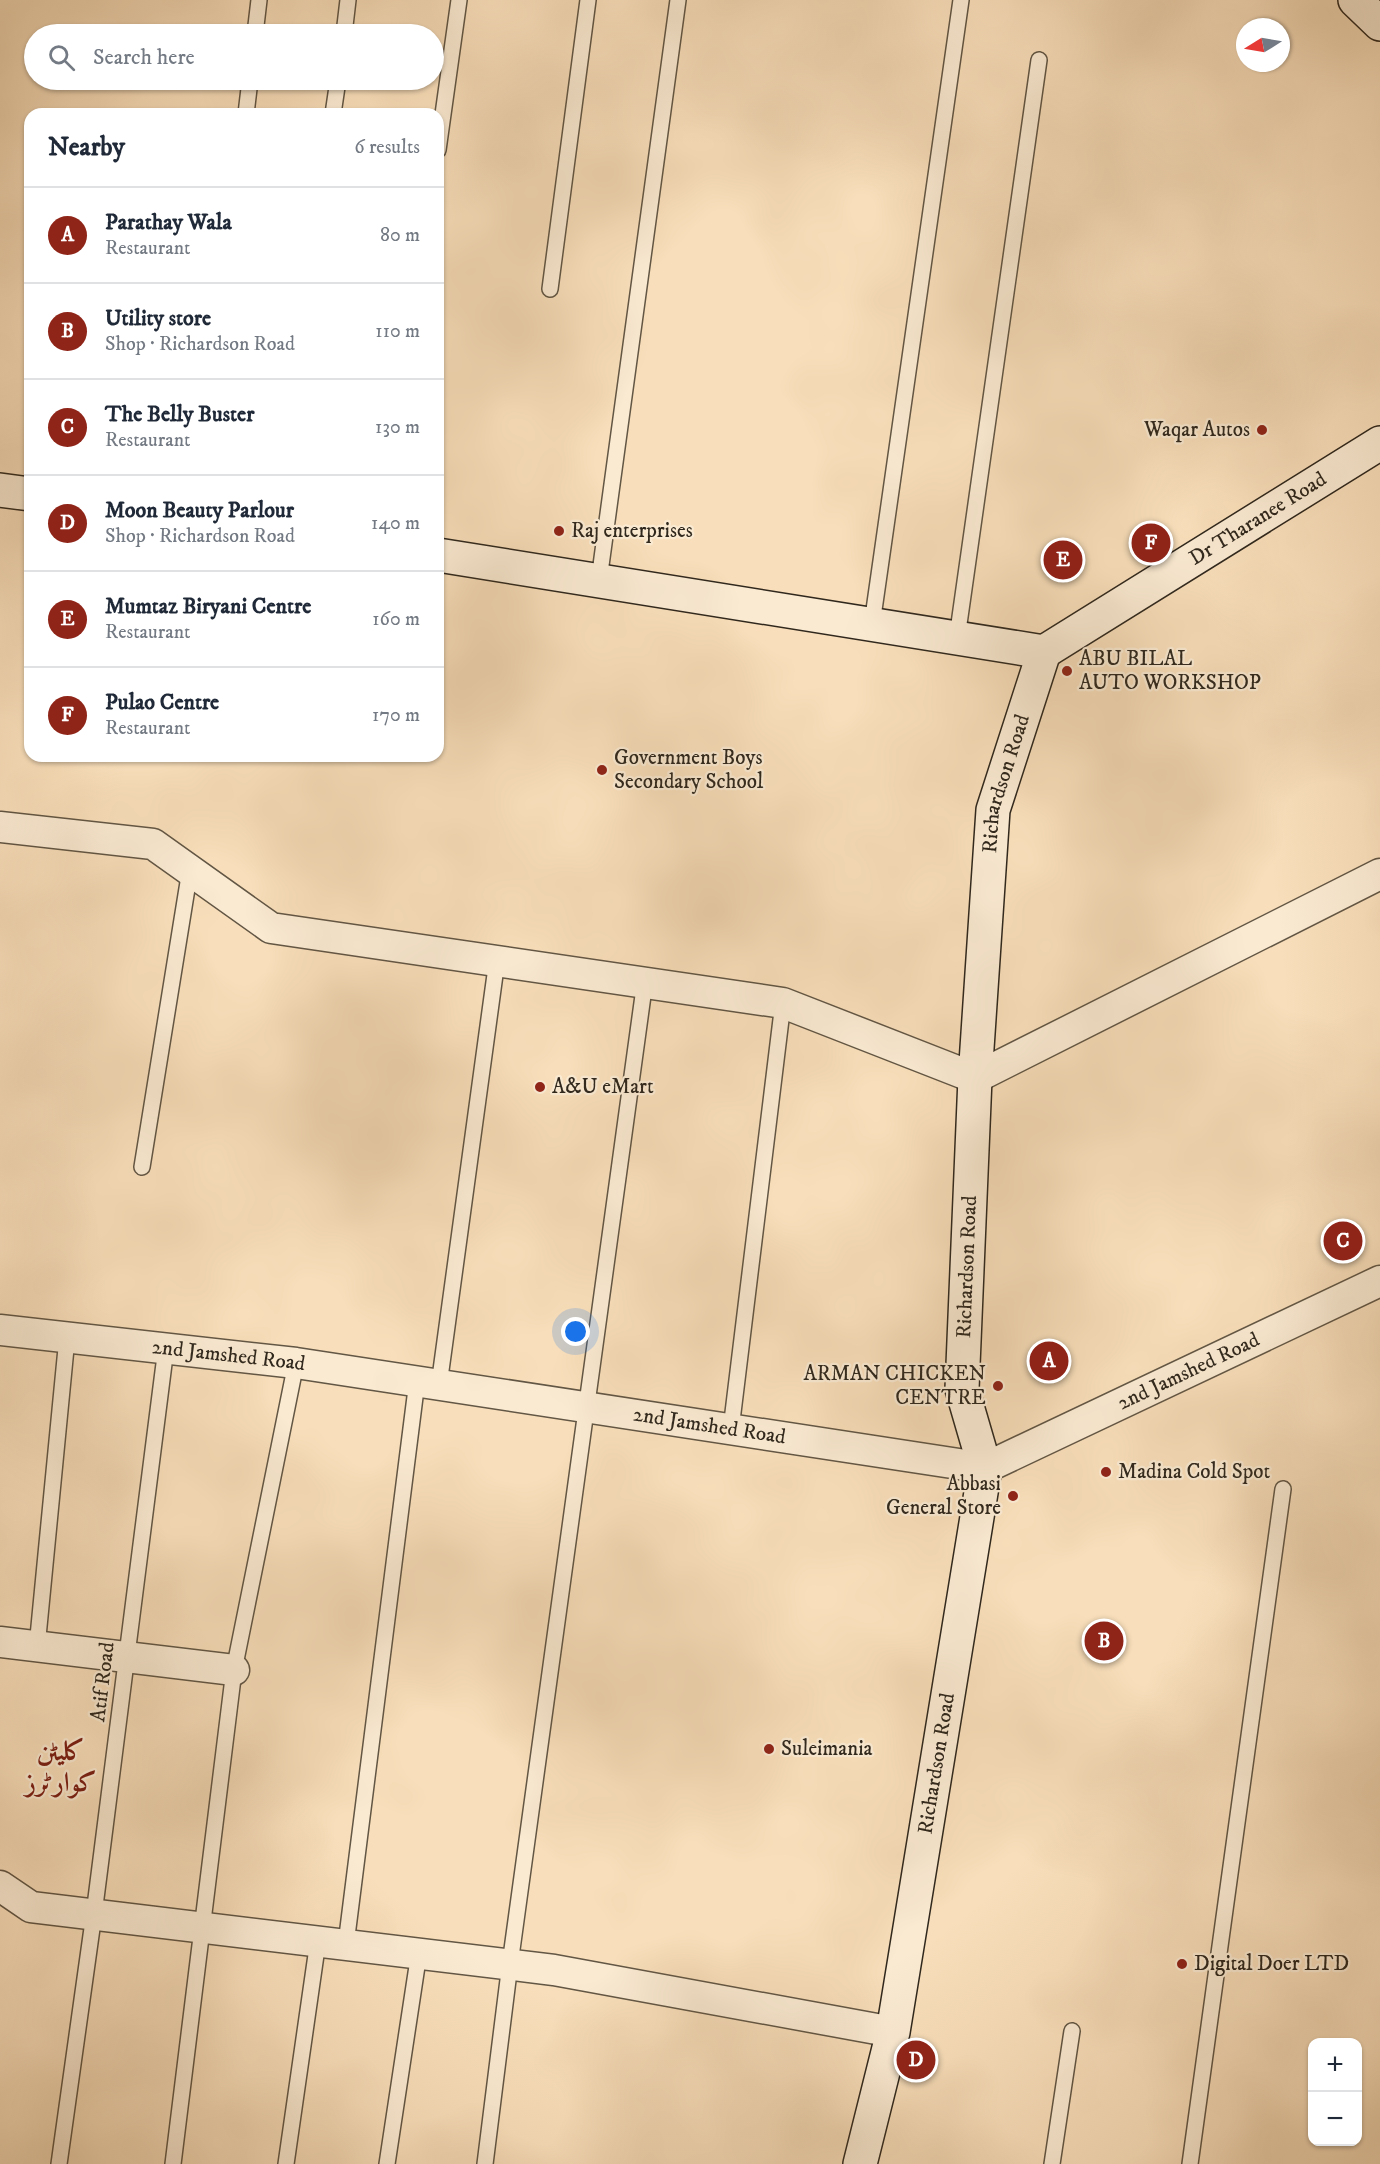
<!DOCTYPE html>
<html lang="en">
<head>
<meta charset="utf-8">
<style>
  :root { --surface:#fff; --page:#f2f2f3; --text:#1f2937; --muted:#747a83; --line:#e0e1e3; --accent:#8f2418 }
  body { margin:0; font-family:"IM FELL DW Pica",Amiri,serif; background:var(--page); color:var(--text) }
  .controls { position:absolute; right:18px; bottom:18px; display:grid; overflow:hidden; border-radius:12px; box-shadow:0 2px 4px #0004 }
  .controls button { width:54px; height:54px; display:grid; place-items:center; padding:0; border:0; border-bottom:2px solid var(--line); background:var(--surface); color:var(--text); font:30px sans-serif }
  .compass { position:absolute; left:1236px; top:18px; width:54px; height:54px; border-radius:50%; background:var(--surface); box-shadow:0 2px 4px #0004; rotate:259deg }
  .you { position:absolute; left:576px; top:1332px; width:21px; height:21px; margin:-15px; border:4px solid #fff; border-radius:50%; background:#1a73e8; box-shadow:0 0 0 9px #1a73e833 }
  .badge { display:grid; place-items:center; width:39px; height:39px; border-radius:50%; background:var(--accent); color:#fff; font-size:20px; font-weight:700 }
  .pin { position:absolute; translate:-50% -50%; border:3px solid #fff; box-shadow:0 2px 6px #0006 }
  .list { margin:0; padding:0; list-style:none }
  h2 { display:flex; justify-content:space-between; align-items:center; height:78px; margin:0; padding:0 24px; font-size:26px }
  h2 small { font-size:20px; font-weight:400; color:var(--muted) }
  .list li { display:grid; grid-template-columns:39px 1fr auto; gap:18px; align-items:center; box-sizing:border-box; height:96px; padding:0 24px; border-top:2px solid var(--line) }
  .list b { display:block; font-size:22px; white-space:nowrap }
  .list p { margin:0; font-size:20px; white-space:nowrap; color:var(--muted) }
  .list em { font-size:20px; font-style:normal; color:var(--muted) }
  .icon { flex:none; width:33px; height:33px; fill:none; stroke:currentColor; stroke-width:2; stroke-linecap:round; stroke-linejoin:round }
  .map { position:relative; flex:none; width:1380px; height:2164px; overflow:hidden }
  .search { position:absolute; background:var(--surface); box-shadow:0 2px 4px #0004; left:24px; top:24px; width:420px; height:66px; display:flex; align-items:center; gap:15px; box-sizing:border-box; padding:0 21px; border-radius:33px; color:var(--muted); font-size:22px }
  .panel { position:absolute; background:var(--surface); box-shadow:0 2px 4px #0004; left:24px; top:108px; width:420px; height:654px; border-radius:18px }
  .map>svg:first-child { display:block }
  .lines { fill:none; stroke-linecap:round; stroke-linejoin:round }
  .lane-casing { stroke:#625644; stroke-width:18 }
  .street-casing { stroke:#625644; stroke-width:33 }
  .secondary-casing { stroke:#30281d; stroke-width:36 }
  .lane { stroke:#faead2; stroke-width:15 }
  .street { stroke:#faead2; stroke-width:30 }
  .secondary { stroke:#faead2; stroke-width:33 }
  .poi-dot { fill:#8f2418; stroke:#faead2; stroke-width:2 }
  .labels { text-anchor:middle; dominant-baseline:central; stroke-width:4.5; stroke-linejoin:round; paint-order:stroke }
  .poi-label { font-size:21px; fill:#30281d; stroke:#faead2; text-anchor:start }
  .street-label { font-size:21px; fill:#30281d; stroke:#faead2 }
  .district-label { font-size:27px; font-weight:bold; fill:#7a1f14; stroke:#faead2 }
</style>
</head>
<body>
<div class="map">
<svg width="1380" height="2164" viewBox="0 0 1380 2164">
  <rect width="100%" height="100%" fill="#f8deba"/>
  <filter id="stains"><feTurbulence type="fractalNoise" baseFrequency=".00333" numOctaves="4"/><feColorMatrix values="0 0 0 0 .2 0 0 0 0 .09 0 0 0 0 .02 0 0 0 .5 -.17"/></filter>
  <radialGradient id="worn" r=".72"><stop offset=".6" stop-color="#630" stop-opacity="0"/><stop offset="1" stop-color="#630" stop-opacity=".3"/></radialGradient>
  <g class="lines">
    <g class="lane-casing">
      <path id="lane" d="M255,34L259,0
        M344,34L348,0
        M246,114L250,80
        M333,114L338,80
        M438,150L459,0
        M550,289L588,0
        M599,580L678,0
        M872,624L961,0
        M957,638L1039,60
        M142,1167L190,870
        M439,1385L497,960
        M731,1429L783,1003
        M37,1647L67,1338
        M346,1944L417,1381
        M59,2164L94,1914L166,1348
        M173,2164L234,1670L296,1363
        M286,2164L318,1941
        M387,2164L419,1953
        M485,2164L510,1964L645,981
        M1052,2164L1072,2031
        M1190,2164L1283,1489"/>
    </g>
    <g class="street-casing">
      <g id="street">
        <path d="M0,827L153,844L271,928L783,1003L975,1078L1380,874"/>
        <path id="s1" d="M0,1330L296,1363L985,1468L1380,1281"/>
        <path d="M0,1642L234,1670"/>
        <path d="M0,1886L31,1907L554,1970L893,2032"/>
      </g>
    </g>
    <g class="secondary-casing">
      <g id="secondary">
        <path d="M1355,0L1380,24"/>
        <path d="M0,490L30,494"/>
        <path d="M438,555L1044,652"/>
        <path id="s2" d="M1044,652L1380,443"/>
        <path id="s3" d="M860,2164L893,2032L985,1468L962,1389L975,1078L993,810L1044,652"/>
      </g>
    </g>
    <use href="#lane" class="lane"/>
    <use href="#street" class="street"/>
    <use href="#secondary" class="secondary"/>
  </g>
  <g class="poi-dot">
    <circle cx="1262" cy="430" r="6"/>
    <circle cx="559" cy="531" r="6"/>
    <circle cx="1067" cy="671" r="6"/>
    <circle cx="602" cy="770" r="6"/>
    <circle cx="540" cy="1087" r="6"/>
    <circle cx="998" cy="1386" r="6"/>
    <circle cx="1106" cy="1472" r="6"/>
    <circle cx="1013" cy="1496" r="6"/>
    <circle cx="769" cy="1749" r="6"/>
    <circle cx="1182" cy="1964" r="6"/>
  </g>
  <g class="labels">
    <g class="poi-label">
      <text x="1250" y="430" text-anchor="end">Waqar Autos</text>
      <text x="571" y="531">Raj enterprises</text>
      <text x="1079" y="659">ABU BILAL<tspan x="1079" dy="24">AUTO WORKSHOP</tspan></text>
      <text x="614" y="758">Government Boys<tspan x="614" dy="24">Secondary School</tspan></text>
      <text x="552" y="1087">A&amp;U eMart</text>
      <text x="986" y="1374" text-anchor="end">ARMAN CHICKEN<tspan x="986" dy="24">CENTRE</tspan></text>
      <text x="1118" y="1472">Madina Cold Spot</text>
      <text x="1001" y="1484" text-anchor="end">Abbasi<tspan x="1001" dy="24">General Store</tspan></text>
      <text x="781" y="1749">Suleimania</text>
      <text x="1194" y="1964">Digital Doer LTD</text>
    </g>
    <g class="street-label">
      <text stroke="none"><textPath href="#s2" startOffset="252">Dr Tharanee Road</textPath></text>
      <text stroke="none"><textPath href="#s3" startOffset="1398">Richardson Road</textPath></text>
      <text stroke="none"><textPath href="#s3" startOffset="912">Richardson Road</textPath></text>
      <text stroke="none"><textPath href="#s1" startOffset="230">2nd Jamshed Road</textPath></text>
      <text stroke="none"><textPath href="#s1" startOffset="1220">2nd Jamshed Road</textPath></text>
      <text stroke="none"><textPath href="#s1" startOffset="716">2nd Jamshed Road</textPath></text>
      <text transform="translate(103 1682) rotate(-83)">Atif Road</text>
      <text stroke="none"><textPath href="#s3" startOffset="408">Richardson Road</textPath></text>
    </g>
    <g class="district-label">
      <text x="61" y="1752">کلیٹن<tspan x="61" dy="31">کوارٹرز</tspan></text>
    </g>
  </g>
  <rect width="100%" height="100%" filter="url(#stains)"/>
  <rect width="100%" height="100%" fill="url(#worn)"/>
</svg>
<div class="controls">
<button>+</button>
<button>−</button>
</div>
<svg class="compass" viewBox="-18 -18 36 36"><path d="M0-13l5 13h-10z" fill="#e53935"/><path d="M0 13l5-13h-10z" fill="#747a83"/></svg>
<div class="you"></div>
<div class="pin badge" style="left:1049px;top:1361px">A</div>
<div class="pin badge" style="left:1104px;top:1641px">B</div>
<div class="pin badge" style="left:1343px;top:1241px">C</div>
<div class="pin badge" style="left:916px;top:2060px">D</div>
<div class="pin badge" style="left:1063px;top:560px">E</div>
<div class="pin badge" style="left:1151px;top:543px">F</div>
<div class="search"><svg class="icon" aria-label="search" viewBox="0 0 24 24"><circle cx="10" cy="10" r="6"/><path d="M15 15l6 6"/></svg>Search here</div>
<section class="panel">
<h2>Nearby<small>6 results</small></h2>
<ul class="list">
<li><span class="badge">A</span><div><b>Parathay Wala</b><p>Restaurant</p></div><em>80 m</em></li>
<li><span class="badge">B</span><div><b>Utility store</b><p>Shop · Richardson Road</p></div><em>110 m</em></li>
<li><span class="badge">C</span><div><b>The Belly Buster</b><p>Restaurant</p></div><em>130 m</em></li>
<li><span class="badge">D</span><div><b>Moon Beauty Parlour</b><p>Shop · Richardson Road</p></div><em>140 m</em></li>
<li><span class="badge">E</span><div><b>Mumtaz Biryani Centre</b><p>Restaurant</p></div><em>160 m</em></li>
<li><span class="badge">F</span><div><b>Pulao Centre</b><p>Restaurant</p></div><em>170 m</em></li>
</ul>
</section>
</div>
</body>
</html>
